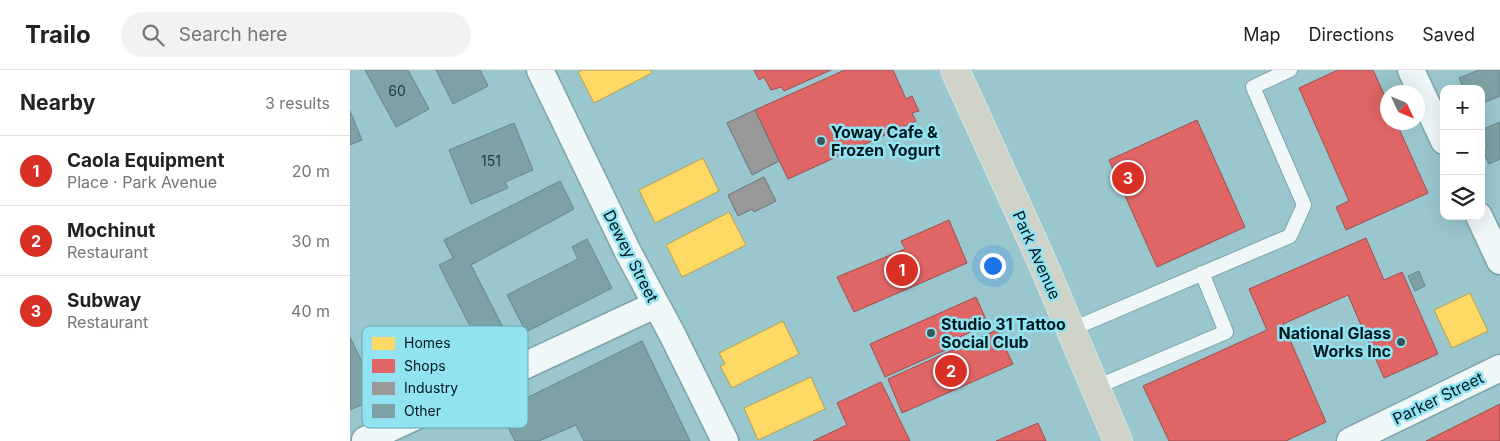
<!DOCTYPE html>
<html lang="en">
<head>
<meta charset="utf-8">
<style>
  :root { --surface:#fff; --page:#f2f2f2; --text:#222; --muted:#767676; --line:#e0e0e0; --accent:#d93025 }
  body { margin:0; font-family:Inter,sans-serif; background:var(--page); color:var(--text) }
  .controls { position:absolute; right:15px; top:15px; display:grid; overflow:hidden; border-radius:10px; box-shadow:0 5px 20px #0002 }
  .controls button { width:45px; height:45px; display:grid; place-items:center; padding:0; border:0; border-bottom:1px solid var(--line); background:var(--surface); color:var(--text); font:25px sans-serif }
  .compass { position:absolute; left:1030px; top:15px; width:45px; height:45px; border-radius:50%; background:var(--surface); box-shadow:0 5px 20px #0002; rotate:134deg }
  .you { position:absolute; left:642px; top:195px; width:18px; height:18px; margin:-12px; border:4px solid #fff; border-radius:50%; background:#1a73e8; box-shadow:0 0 0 8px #1a73e833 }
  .badge { display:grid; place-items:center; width:32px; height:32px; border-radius:50%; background:var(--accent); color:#fff; font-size:16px; font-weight:700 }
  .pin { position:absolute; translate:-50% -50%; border:2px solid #fff; box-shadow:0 1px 5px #0006 }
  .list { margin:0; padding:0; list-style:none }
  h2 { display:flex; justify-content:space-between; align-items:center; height:65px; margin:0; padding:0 20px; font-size:21px }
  h2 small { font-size:16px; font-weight:400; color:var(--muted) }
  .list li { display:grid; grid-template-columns:32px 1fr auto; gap:15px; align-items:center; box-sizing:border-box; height:70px; padding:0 20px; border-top:1px solid var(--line) }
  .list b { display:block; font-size:19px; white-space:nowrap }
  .list p { margin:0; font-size:16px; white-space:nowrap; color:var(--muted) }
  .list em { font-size:16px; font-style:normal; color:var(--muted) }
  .icon { flex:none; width:28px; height:28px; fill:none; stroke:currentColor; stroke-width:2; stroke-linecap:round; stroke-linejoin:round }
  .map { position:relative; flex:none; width:1150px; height:371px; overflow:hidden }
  header { display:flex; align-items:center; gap:30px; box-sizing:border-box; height:70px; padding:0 25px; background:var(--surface); border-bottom:1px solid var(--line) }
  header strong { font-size:24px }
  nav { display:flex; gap:28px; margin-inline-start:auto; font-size:18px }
  .search { width:350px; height:45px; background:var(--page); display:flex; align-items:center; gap:12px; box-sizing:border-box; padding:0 18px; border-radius:28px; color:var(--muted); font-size:19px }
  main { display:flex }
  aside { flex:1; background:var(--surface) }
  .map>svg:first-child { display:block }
  .homes { fill:#ffd966; stroke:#b29f50 }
  .shops { fill:#e06666; stroke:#9d4f50 }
  .industry { fill:#999; stroke:#6b7374 }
  .building { fill:#7da1a4; stroke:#668789 }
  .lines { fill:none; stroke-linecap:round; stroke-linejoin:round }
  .service-casing { stroke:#7ea2a8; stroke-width:16 }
  .minor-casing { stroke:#7ea2a8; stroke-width:29 }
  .trunk-casing { stroke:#d2e6e9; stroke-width:30 }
  .service { stroke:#f0f7f8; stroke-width:14 }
  .minor { stroke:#f0f7f8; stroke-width:26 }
  .trunk { stroke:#d0d4c8; stroke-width:28 }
  .poi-dot { fill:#36565b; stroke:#91e3f2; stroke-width:2 }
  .labels { text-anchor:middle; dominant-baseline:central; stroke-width:5; stroke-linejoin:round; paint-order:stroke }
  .number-label { font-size:14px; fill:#1f3b3f }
  .poi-label { font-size:16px; font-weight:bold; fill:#00191d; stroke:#91e3f2; text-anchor:start }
  .street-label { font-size:16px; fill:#00191d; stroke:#91e3f2 }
  .key { fill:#91e3f2; stroke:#66a6b2; stroke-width:1 }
  .key-label { font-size:14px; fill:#00191d }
</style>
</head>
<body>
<header>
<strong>Trailo</strong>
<div class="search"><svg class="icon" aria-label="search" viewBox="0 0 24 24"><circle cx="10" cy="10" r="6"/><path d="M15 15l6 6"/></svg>Search here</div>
<nav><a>Map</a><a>Directions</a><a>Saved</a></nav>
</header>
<main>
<aside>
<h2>Nearby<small>3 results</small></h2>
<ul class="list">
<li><span class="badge">1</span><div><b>Caola Equipment</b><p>Place · Park Avenue</p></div><em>20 m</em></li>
<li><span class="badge">2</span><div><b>Mochinut</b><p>Restaurant</p></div><em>30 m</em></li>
<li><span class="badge">3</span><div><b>Subway</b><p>Restaurant</p></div><em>40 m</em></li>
</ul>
</aside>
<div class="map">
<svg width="1150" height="371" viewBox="0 0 1150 371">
  <rect width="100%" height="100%" fill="#9ac7ce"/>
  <path class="homes" d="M232,0H300L302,3L244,33L228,2Z
    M353,88L369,121L305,153L289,120Z
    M379,142L396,175L332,207L316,175Z
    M1120,223L1138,261L1102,278L1084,240Z
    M433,251L449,284L382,318L370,296L375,294L369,283Z
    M461,307L475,339L408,370L394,338Z"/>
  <path class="shops" d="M404,0H481L434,21L431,17L421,20L414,7L409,10Z
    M495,0H543L556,29L562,26L569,41L562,43L566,51L438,109L405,40Z
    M988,0H1023L1038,33V52H1046L1078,123L996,160L986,137L999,131L949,18Z
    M847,50L895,157L807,197L759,90Z
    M599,150L617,193L504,242L487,207L555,179L551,171Z
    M1016,168L1034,210L1052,202L1088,284L1034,308L998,225L933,254L976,352L936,371H819L793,316L917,260L899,219Z
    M626,227L638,254L599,272L602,277L535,307L520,274Z
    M647,260L663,294L552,343L538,309Z
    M531,312L560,371H463L497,355L487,333Z
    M1150,334V371H1076Z
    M688,353L696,371H646Z"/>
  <path class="industry" d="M405,40L429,91L402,105L377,53Z
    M414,107L426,131L404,142L402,139L388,146L378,125Z"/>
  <path class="building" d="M15,0H58L79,39L46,57Z
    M86,0H130L138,16L103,34Z
    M1129,0H1150V26L1131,34V19H1110L1113,17L1109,8Z
    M0,41L12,70L0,75Z
    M1150,52V89L1139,94L1132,79L1137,76L1131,60Z
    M164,53L183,100L155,112L158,118L121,134L99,80Z
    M210,111L224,139L121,195L160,271L134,284L89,195L103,188L94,170Z
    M237,169L262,218L176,262L157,225L228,189L222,177Z
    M1069,201L1075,216L1065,221L1058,206Z
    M0,267L21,311L14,314L22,330L0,340Z
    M292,271L340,371H234L226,355L189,371H165L150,341Z"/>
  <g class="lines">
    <g class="service-casing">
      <path id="service" d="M720,260L940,166L954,135L903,17L940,0
        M744,318L876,262L852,203"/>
    </g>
    <g class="minor-casing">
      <path id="minor" d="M190,0L278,182L322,264L375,371
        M1061,0L1094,71
        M1129,146L1150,191
        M15,370L305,235
        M1000,371L1150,298"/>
    </g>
    <g class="trunk-casing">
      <path id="trunk" d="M605,0L689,185L768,371"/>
    </g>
    <use href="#service" class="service"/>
    <use href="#minor" class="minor"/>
    <use href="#trunk" class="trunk"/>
  </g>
  <g class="poi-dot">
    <circle cx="471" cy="71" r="5"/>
    <circle cx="581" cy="263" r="5"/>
    <circle cx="1051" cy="272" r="5"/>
  </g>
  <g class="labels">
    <g class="number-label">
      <text x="47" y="20">60</text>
      <text x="141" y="90">151</text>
    </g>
    <g class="poi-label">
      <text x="481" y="62">Yoway Cafe &amp;<tspan x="481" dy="18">Frozen Yogurt</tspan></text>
      <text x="591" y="254">Studio 31 Tattoo<tspan x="591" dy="18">Social Club</tspan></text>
      <text x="1041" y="263" text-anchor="end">National Glass<tspan x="1041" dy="18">Works Inc</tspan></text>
    </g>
    <g class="street-label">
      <text transform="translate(687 185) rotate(66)">Park Avenue</text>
      <text transform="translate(281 186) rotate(63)">Dewey Street</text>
      <text transform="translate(1088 328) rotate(-26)">Parker Street</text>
    </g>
  </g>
  <rect x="12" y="256" width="166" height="102" rx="8" class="key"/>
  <rect x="22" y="267" width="23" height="13" fill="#ffd966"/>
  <rect x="22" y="289" width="23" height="14" fill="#e06666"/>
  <rect x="22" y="312" width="23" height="13" fill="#999"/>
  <rect x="22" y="334" width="23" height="14" fill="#7da1a4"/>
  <g class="key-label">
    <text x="54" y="278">Homes</text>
    <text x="54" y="301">Shops</text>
    <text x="54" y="323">Industry</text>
    <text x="54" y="346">Other</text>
  </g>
</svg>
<div class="controls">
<button>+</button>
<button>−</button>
<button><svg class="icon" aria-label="layers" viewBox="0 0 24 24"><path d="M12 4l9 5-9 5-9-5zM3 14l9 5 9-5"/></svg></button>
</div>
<svg class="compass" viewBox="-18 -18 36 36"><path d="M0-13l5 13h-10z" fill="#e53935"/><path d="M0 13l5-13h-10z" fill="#767676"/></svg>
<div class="you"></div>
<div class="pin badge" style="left:552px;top:200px">1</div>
<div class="pin badge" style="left:601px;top:301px">2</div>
<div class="pin badge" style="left:778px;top:108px">3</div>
</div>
</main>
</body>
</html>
